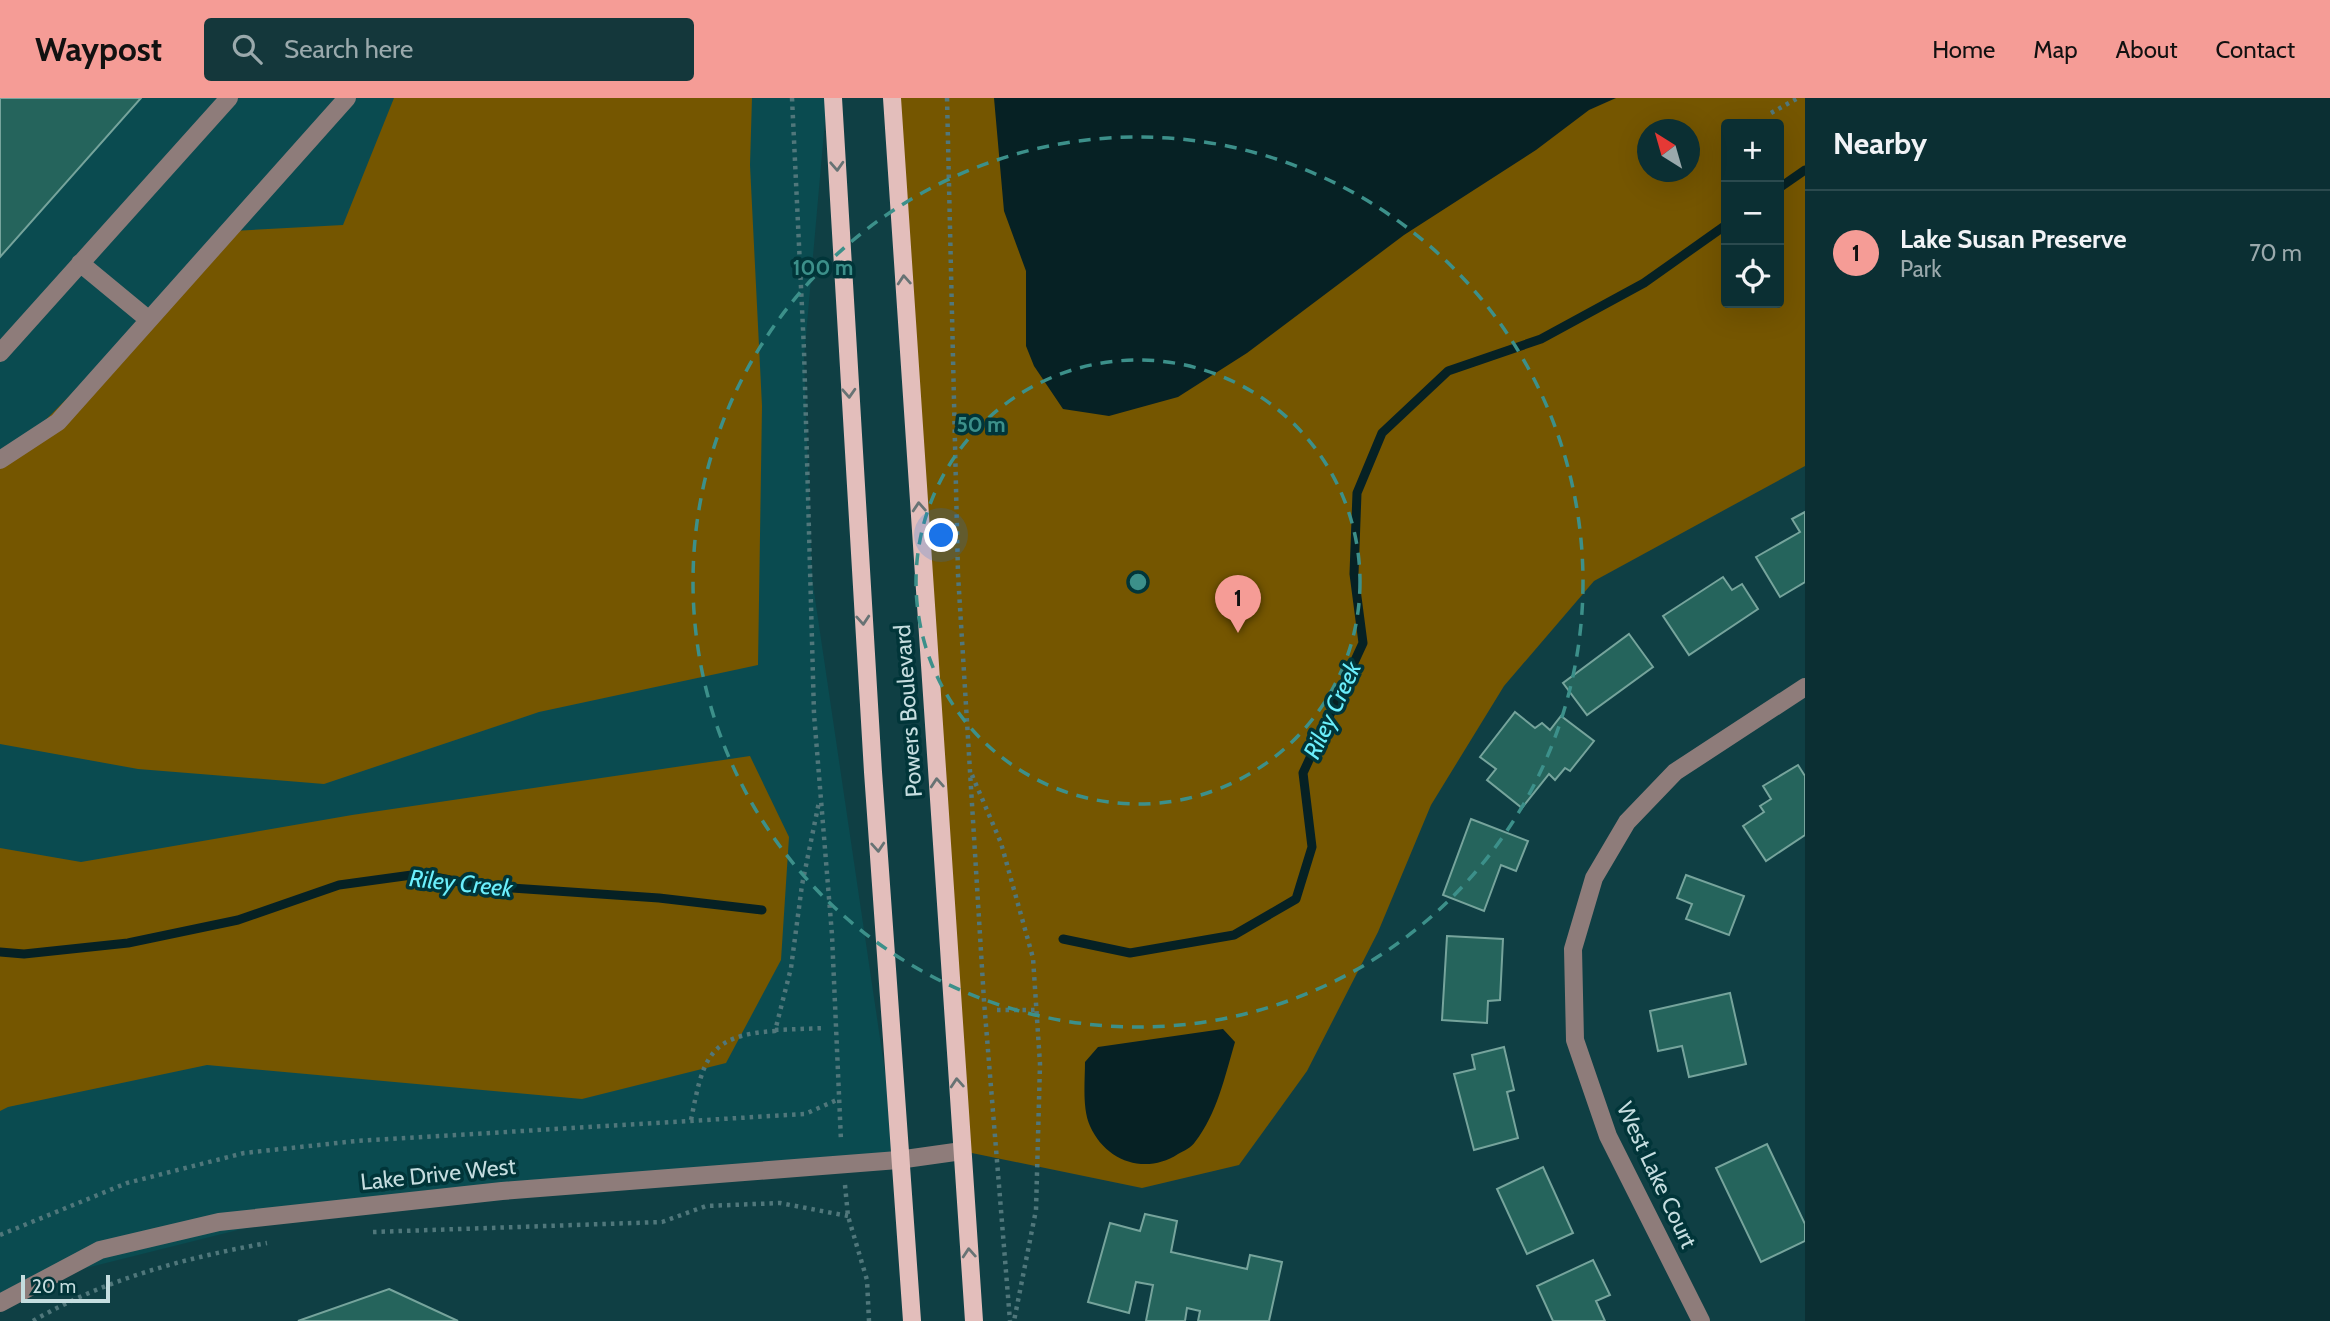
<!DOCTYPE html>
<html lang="en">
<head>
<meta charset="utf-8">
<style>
  :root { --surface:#0b2f33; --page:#14373b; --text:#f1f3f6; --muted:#9aa9ac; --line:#2b4a4e; --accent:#f59c96 }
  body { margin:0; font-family:Cabin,sans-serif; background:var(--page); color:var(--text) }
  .controls { position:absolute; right:21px; top:21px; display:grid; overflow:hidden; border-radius:7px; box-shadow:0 7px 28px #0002 }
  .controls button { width:63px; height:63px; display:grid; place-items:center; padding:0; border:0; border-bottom:2px solid var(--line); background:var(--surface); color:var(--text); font:35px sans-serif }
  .compass { position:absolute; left:1637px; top:21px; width:63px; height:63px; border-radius:50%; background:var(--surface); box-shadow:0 7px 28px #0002; rotate:323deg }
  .scale { position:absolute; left:21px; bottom:18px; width:89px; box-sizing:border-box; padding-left:7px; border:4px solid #c5dddf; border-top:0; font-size:19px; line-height:24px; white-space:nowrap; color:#c5dddf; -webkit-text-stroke:5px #013539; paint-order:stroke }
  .you { position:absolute; left:942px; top:438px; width:24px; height:24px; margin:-18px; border:5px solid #fff; border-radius:50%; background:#1a73e8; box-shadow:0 0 0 10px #1a73e833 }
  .badge { display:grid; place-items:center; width:46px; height:46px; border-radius:50%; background:var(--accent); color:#111; font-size:23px; font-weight:700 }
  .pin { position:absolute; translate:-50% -58px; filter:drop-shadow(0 2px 4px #0008) }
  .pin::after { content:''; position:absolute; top:37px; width:24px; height:21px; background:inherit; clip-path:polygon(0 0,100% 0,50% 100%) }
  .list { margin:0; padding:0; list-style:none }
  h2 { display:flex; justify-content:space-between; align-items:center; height:91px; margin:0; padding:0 28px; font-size:30px }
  h2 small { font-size:23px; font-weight:400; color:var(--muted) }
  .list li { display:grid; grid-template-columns:46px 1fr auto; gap:21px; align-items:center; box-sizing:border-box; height:126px; padding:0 28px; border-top:2px solid var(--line) }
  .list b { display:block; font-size:26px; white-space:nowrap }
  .list p { margin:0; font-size:23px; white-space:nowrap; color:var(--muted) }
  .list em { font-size:23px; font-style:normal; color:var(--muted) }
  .icon { flex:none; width:38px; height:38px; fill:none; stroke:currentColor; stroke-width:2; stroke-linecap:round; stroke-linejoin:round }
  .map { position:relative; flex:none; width:1805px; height:1223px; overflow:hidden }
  header { display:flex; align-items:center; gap:42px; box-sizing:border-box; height:98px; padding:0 35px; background:var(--accent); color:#111 }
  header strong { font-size:33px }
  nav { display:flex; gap:38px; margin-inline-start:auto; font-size:24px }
  .search { width:490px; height:63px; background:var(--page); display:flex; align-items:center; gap:18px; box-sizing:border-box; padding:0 24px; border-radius:7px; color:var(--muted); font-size:26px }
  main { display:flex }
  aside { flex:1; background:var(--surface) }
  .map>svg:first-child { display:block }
  .built { fill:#0a4b50 }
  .green { fill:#755600; fill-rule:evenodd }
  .water { fill:#062124 }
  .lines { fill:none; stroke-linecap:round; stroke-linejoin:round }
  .stream { stroke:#062124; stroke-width:9 }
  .building { fill:#25645c; stroke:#76a49c; stroke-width:2 }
  .path { stroke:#50777b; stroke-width:4.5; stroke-dasharray:3.5 5; stroke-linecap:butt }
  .minor { stroke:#8e7c7a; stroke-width:18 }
  .major { stroke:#e3bebb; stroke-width:18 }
  .oneway { stroke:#677374 }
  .ring { fill:none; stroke:#3c908a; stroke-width:3.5; stroke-dasharray:12 9 }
  .labels { text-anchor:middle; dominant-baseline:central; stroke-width:7; stroke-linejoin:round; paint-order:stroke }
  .street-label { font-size:23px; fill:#c5dddf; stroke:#013539 }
  .water-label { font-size:24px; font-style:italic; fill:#6beffc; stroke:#013539 }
  .centre { fill:#3c908a; stroke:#013539; stroke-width:3.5 }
  .ring-label { font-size:21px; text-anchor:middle; font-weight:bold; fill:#3c908a; stroke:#013539; stroke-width:7; stroke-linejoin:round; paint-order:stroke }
</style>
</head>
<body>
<header>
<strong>Waypost</strong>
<div class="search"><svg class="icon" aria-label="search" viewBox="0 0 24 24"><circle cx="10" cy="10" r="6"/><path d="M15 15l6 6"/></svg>Search here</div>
<nav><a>Home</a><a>Map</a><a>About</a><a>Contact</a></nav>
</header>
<main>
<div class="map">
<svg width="1805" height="1223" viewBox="0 0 1805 1223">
  <rect width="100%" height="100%" fill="#0f3f44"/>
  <path class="built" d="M0,0H827L804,260L812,480L898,1062L310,1114L46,1180L0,1208Z"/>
  <path class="green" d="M394,0H752L750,67L762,308L758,567L539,614L324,686L138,671L0,646V368L233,133L343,127Z
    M892,0H1805V368L1594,483L1504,588L1431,707L1378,834L1307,973L1239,1067L1142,1090L962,1053ZM1726,26H1779V205H1726ZM1647,32H1689V74H1647Z
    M750,658L789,739L781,862L726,965L582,1001L207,967L8,1009L0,1013V750L81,764L352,717Z"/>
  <path class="water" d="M994,0H1616L1589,12L1536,52L1404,137L1247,255L1178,299L1109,318L1063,311L1034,268L1026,248V173L1004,113Z
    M1223,931L1235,944C1225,978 1217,1016 1195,1044C1192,1049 1184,1053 1178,1056C1146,1077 1106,1064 1090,1028C1082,1010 1085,984 1085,964L1098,949Z"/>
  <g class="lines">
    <path class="stream" d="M1779,90L1805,72
      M1063,841L1130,855L1234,837L1296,801L1312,749L1303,675L1363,545L1354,476L1357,395L1382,335L1448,273L1541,241L1644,185L1726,127
      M0,854L24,856L128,845L238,822L339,787L419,776L481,788L659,800L762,812"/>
  </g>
  <path class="building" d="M0,0H141L0,159Z
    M1805,414V484L1780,499L1756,459L1800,434L1792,421Z
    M1723,479L1732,492L1742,486L1758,511L1689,557L1663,518Z
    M1629,536L1653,569L1587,617L1563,585Z
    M1515,614L1535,630L1542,625L1550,632L1561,618L1594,643L1570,673L1565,670L1555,682L1549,676L1522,710L1487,682L1496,671L1480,659Z
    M1798,667L1805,678V737L1766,763L1743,728L1764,714L1760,708L1771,701L1763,688Z
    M1471,721L1528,743L1516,773L1501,767L1484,813L1443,797Z
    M1686,777L1744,798L1729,837L1686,821L1692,806L1677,800Z
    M1447,838L1503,841L1500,902L1488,903L1487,925L1442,922Z
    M1730,895L1746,966L1689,979L1682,948L1658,953L1650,913Z
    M1504,949L1514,992L1507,994L1518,1040L1474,1052L1454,976L1475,971L1472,957Z
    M1767,1046L1805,1126V1143L1761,1164L1716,1070Z
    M1543,1069L1573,1135L1527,1156L1497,1091Z
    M1145,1116L1177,1123L1171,1154L1247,1171L1250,1157L1282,1164L1269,1223H1198L1200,1213L1187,1210L1185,1223H1146L1153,1187L1136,1184L1129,1215L1088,1204L1110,1125L1140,1133Z
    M1593,1162L1610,1197L1596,1203L1605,1223H1553L1537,1188Z
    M389,1191L458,1223H298Z"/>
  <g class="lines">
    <path class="path" d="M792,0L804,252L814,616L832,837L841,1043
      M947,0L958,476L984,903L1010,1223
      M1771,15L1798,0
      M972,677L1001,745L1033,860L1040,966L1036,1112L1014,1223
      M997,912H1036
      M775,932L825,930
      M691,1022C703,962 707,937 775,933L791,870L802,787L819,704
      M845,1087L848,1118L867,1182L869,1223
      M373,1134L662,1124L706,1108L780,1105L848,1118
      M0,1137L127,1085L244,1055L356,1043L805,1016L839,1001
      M33,1223C105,1181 185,1160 267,1145"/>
    <path class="minor" d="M80,165L149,222
      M0,255L229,0
      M0,362L58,324L347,0
      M0,1205L100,1152L219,1124L502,1093L898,1062L962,1053
      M1701,1223L1608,1038L1575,942L1573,851L1594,780L1627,724L1675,674L1805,589"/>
    <path class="major" d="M833,0L873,674L912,1223
      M892,0L974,1223"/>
  </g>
  <defs><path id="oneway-chevron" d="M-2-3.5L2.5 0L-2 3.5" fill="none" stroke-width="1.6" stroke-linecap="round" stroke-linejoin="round" transform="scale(1.75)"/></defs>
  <g class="oneway">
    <use href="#oneway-chevron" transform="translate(837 68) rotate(87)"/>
    <use href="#oneway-chevron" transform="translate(904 182) rotate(-94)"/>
    <use href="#oneway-chevron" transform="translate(849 295) rotate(87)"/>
    <use href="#oneway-chevron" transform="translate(919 409) rotate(-94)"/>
    <use href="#oneway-chevron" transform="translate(863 522) rotate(86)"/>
    <use href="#oneway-chevron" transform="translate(937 685) rotate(-94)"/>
    <use href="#oneway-chevron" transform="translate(878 749) rotate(86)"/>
    <use href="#oneway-chevron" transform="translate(957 985) rotate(-94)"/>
    <use href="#oneway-chevron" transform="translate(969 1155) rotate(-94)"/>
  </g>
  <g class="ring">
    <circle cx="1138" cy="484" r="222"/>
    <circle cx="1138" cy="484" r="445"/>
  </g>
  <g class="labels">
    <g class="street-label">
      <text transform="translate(908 613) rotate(-94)">Powers Boulevard</text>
      <text transform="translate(438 1076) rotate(-6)">Lake Drive West</text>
      <text transform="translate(1657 1077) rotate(65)">West Lake Court</text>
    </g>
    <g class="water-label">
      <text transform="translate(1332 612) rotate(-65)">Riley Creek</text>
      <text transform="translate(461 785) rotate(6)">Riley Creek</text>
    </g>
  </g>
  <circle cx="1138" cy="484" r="10" class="centre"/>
  <g class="ring-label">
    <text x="823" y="177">100 m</text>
    <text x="981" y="334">50 m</text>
  </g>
</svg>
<div class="controls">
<button>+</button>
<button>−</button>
<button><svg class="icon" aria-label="locate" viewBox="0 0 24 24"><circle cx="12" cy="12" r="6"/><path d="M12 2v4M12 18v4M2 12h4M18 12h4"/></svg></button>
</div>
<svg class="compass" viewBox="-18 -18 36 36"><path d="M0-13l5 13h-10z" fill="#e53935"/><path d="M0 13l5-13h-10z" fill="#9aa9ac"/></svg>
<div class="scale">20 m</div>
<div class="you"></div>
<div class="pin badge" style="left:1238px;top:535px">1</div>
</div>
<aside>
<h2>Nearby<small></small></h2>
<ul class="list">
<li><span class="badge">1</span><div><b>Lake Susan Preserve</b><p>Park</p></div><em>70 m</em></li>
</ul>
</aside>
</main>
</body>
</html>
